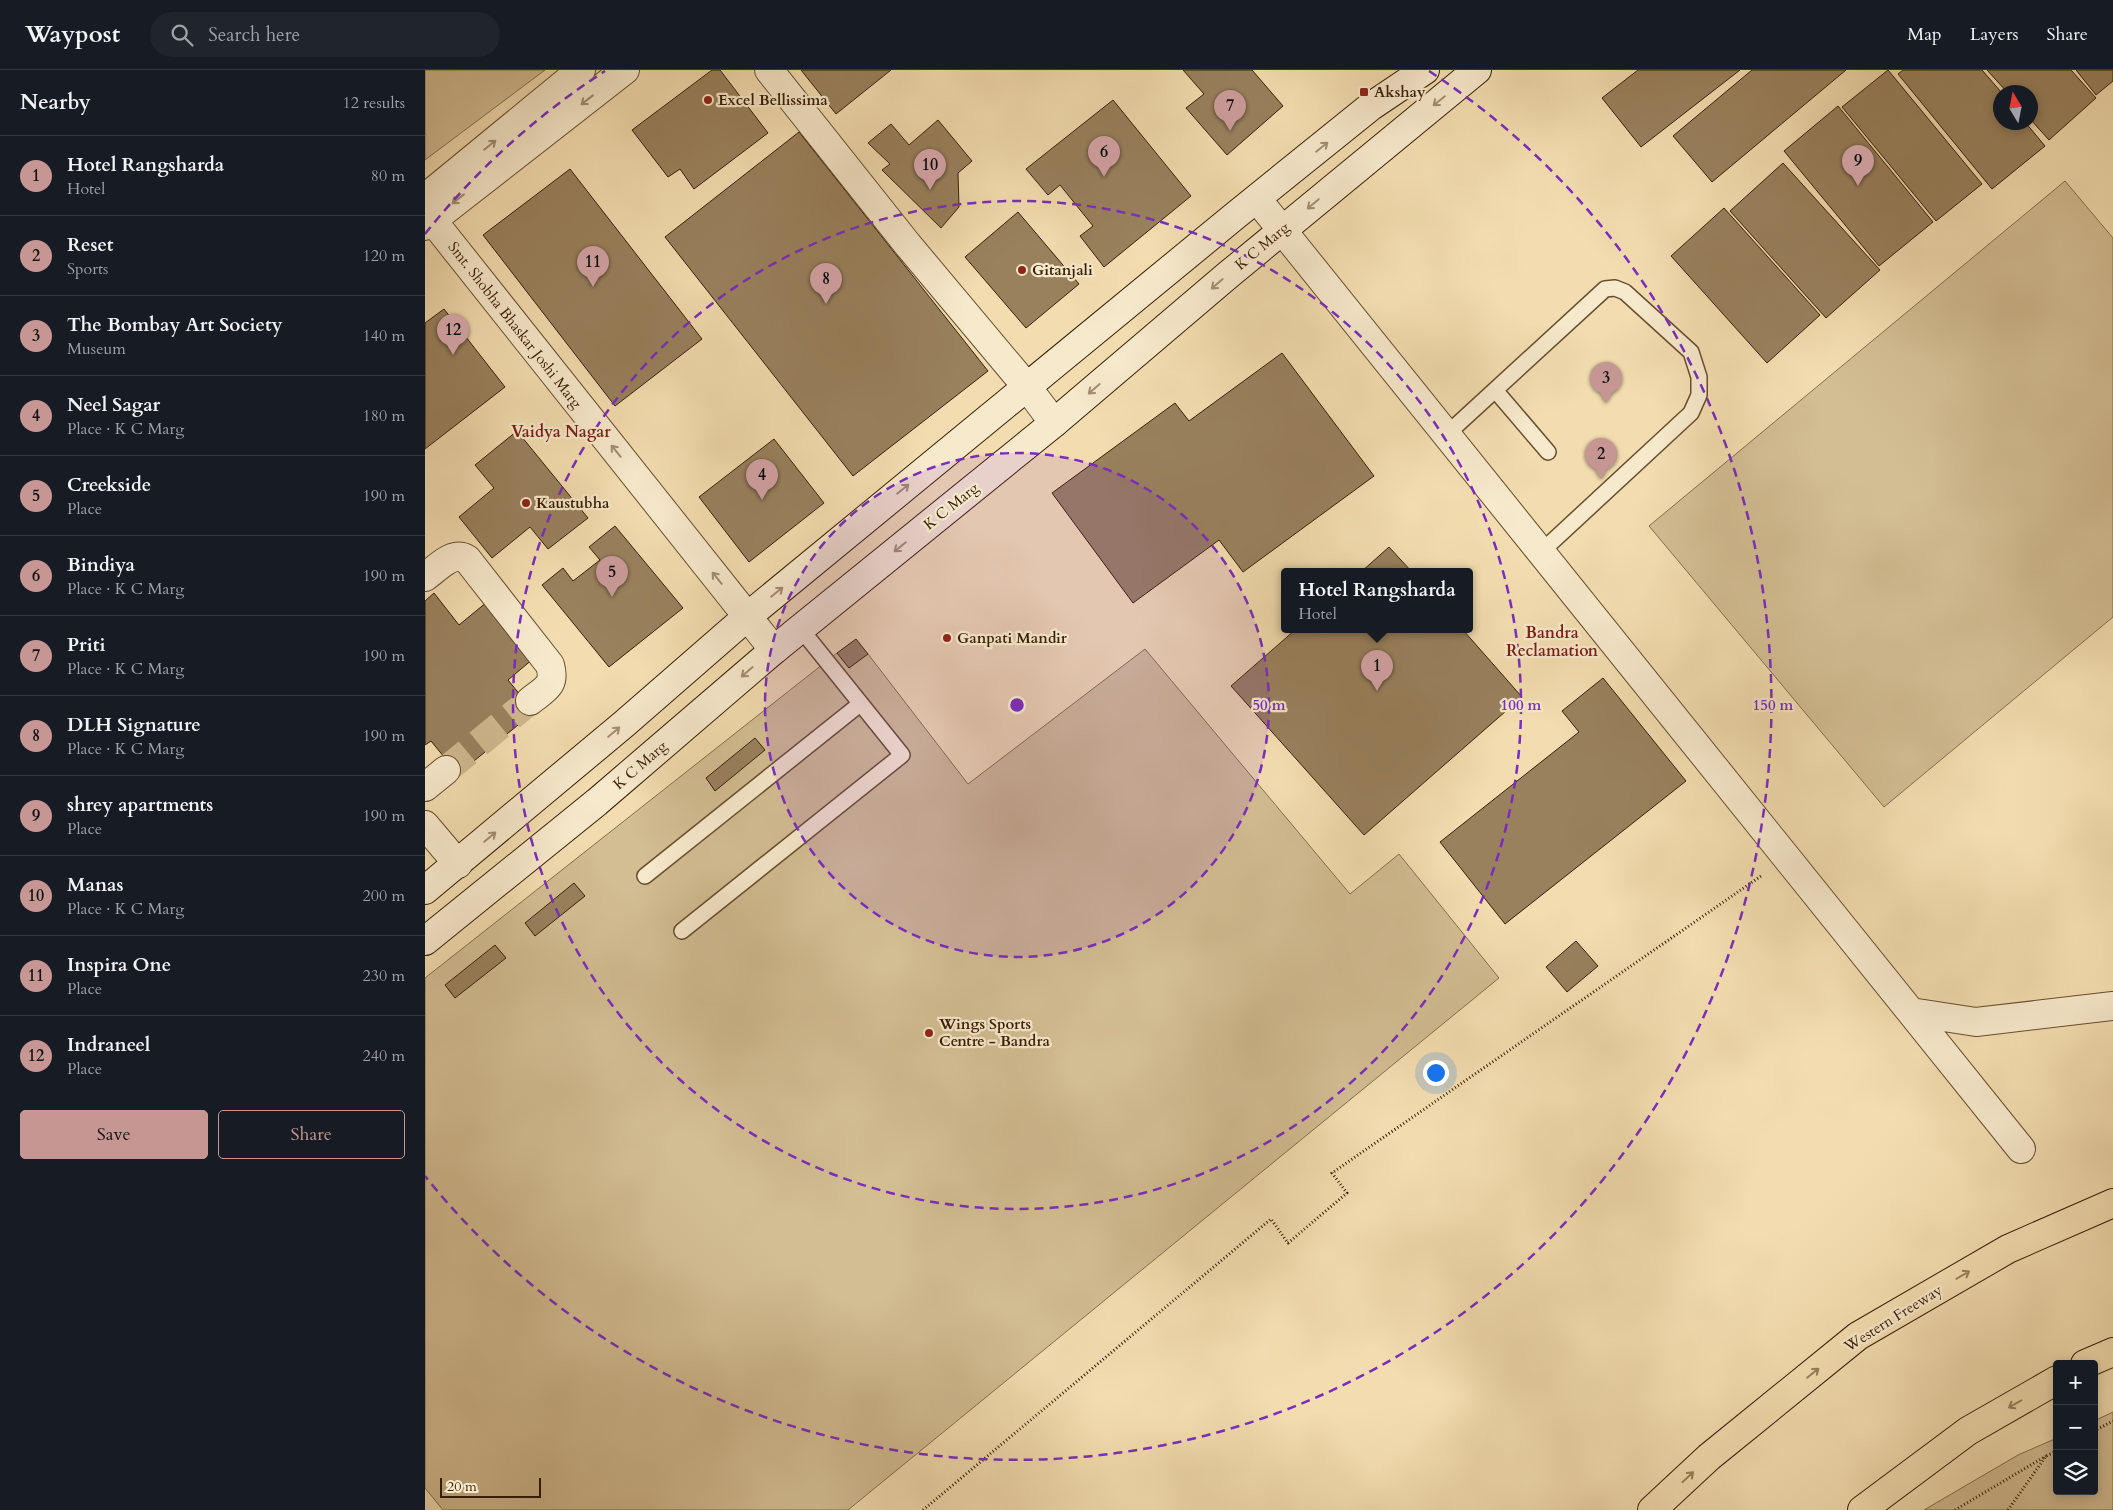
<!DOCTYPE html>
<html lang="en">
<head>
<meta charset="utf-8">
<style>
  :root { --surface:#171b24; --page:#20242c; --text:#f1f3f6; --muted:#9ea1a6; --line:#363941; --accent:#c59692 }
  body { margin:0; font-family:Cardo,serif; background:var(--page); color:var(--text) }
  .controls { position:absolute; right:15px; bottom:15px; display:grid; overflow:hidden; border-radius:5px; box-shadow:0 2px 12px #0003 }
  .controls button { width:45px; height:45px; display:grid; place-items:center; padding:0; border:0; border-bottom:1px solid var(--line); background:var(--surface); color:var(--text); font:25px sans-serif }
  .compass { position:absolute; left:1568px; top:15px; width:45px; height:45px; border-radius:50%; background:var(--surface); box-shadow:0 2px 12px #0003; rotate:350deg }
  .scale { position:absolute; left:15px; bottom:12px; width:101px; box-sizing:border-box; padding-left:5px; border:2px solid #381e03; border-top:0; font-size:14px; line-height:18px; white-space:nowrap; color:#381e03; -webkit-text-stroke:4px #f7e9cc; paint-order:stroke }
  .you { position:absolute; left:1010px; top:1002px; width:18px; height:18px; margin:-12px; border:4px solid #fff; border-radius:50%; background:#1a73e8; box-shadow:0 0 0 8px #1a73e833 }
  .badge { display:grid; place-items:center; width:32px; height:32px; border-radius:50%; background:var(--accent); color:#111; font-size:16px; font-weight:700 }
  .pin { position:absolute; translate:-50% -41px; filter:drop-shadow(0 1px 2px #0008) }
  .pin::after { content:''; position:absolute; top:26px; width:18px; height:15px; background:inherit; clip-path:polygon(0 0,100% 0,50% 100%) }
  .popup { position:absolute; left:856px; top:498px; width:192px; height:65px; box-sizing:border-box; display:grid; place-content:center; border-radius:5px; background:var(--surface); filter:drop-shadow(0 1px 4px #0005); font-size:16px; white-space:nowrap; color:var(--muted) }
  .popup b { font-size:19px; color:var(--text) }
  .popup::after { content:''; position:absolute; left:50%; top:100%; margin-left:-10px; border:10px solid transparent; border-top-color:var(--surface) }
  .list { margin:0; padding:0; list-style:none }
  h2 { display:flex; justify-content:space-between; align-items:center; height:65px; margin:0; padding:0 20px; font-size:21px }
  h2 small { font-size:16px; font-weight:400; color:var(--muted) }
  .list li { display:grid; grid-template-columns:32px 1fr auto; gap:15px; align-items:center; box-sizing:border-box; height:80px; padding:0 20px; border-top:1px solid var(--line) }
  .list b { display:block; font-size:19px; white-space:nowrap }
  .list p { margin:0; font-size:16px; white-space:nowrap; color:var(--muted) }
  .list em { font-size:16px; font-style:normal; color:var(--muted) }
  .actions { display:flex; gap:10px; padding:15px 20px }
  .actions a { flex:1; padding:11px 0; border:1px solid var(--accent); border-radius:5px; text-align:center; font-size:18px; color:var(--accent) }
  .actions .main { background:var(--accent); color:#111 }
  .icon { flex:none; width:28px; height:28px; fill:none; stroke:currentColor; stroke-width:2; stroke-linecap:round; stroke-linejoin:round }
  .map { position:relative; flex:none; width:1688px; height:1440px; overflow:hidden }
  header { display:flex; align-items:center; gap:30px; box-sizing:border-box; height:70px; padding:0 25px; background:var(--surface); border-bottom:1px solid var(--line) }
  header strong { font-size:24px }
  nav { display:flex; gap:28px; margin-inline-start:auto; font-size:18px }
  .search { width:350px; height:45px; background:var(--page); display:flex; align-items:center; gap:12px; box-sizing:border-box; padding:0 18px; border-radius:28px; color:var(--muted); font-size:19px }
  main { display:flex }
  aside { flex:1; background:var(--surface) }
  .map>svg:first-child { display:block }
  .green { fill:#d3bd93; stroke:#866e4b }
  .building { fill:#99815d; stroke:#381e03 }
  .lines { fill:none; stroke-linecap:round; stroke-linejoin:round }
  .minor-tunnel { stroke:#ceb78d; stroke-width:28; stroke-dasharray:28 14; stroke-linecap:butt }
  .service-casing { stroke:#674e2e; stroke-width:18 }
  .minor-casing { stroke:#674e2e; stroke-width:30 }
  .secondary-casing { stroke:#381e03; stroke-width:30 }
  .motorway-casing { stroke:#381e03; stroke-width:30 }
  .path { stroke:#381e03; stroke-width:3; stroke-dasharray:1 2.5; stroke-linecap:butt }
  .service { stroke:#f7e9cc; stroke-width:15 }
  .minor { stroke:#f7e9cc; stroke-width:28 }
  .secondary { stroke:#f7e9cc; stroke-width:28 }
  .motorway { stroke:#f3ddb0; stroke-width:28 }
  .oneway { stroke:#a18e72 }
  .oneway2 { stroke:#967e5a }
  .ring { fill:none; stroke:#7b2cbf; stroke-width:2.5; stroke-dasharray:9 6 }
  .poi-dot { fill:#8f2418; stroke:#f7e9cc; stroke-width:2 }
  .labels { text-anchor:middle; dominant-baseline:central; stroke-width:4.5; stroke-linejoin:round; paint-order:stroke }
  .poi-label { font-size:15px; font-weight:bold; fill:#381e03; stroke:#f7e9cc; text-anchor:start }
  .street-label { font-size:15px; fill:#381e03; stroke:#f7e9cc }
  .neighbourhood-label { font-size:16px; font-weight:bold; fill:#7a1f14; stroke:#f7e9cc }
  .centre { fill:#7b2cbf; stroke:#f7e9cc; stroke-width:2.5 }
  .ring-label { font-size:15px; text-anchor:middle; font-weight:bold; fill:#7b2cbf; stroke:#f7e9cc; stroke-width:4.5; stroke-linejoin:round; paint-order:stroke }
</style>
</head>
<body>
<header>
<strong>Waypost</strong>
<div class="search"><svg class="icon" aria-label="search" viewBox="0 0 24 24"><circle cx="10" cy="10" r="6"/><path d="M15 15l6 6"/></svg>Search here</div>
<nav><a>Map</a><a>Layers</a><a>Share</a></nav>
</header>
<main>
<aside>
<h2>Nearby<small>12 results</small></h2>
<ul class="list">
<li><span class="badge">1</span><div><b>Hotel Rangsharda</b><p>Hotel</p></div><em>80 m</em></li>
<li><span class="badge">2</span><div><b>Reset</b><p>Sports</p></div><em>120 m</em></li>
<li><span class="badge">3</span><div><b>The Bombay Art Society</b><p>Museum</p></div><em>140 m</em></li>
<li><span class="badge">4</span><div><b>Neel Sagar</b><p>Place · K C Marg</p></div><em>180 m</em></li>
<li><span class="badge">5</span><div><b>Creekside</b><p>Place</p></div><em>190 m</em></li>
<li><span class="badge">6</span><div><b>Bindiya</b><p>Place · K C Marg</p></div><em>190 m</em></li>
<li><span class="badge">7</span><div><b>Priti</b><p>Place · K C Marg</p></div><em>190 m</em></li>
<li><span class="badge">8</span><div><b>DLH Signature</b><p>Place · K C Marg</p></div><em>190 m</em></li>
<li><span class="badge">9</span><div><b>shrey apartments</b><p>Place</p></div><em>190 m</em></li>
<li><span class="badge">10</span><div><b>Manas</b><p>Place · K C Marg</p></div><em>200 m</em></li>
<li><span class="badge">11</span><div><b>Inspira One</b><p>Place</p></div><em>230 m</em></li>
<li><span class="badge">12</span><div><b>Indraneel</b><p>Place</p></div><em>240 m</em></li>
</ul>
<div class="actions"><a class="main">Save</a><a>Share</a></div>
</aside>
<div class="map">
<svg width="1688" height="1440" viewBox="0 0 1688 1440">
  <rect width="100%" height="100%" fill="#f3ddb0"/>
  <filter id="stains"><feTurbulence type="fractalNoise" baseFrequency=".004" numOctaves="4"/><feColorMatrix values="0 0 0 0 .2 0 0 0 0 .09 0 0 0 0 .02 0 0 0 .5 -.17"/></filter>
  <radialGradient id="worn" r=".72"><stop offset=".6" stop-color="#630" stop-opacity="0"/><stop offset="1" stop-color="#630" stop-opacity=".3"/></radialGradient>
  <path class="green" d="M0,0H120L0,90Z
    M1640,111L1688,168V547L1459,737L1224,456Z
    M720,579L925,824L974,784L1074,908L423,1440H18L0,1418V908L412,583L443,584L543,714Z
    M1688,1342V1440H1499L1593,1385L1632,1368V1421H1669V1351Z"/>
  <path class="building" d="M287,0H295L343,63L269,119L255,99L243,107L207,60Z
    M376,0H466L411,44Z
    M758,0H827L858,36L802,85L761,38L779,24Z
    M1213,0H1315L1216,77L1177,28Z
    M1327,0H1421L1287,112L1248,66Z
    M1463,0L1557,114L1511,151L1417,37Z
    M1478,0H1557L1576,22V52H1600L1620,76L1567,119L1473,4Z
    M1562,0H1646L1671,28L1624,70L1606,50V22H1582Z
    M1651,0H1688V11L1671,25Z
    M688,30L766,126L679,197L655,166L668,156L635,115L623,125L601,99Z
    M1413,36L1508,152L1454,196L1359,81Z
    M513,50L547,91L533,103L534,137L516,158L457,100L465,94L443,73L466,54L484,75Z
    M374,62L563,301L428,406L240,167Z
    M1358,93L1455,200L1401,248L1305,141Z
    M145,99L277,269L190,336L58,165Z
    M1299,138L1395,245L1342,293L1246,186Z
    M593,142L654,214L601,258L540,187Z
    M19,239L80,317L0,379V253Z
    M857,283L949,406L818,502L794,470L708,533L627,423L750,333L764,351Z
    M92,361L163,448L123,479L105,457L67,488L34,447L69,418L50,395Z
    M349,369L399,433L324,492L274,427Z
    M190,456L258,538L184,597L117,515L138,498L148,511L175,490L164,477Z
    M964,477L987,502H936Z
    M9,523L34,555L68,527L115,583L83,610L109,642L33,704L6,671L0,675V531Z
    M870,560H1038L1097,627L939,765L806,616Z
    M431,569L443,584L424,598L412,583Z
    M1178,608L1261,711L1080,854L1015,772L1154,662L1137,641Z
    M330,668L340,680L290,721L281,708Z
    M149,813L160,826L110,866L100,853Z
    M1151,871L1173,896L1142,922L1121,897Z
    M70,875L81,888L30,928L20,915Z"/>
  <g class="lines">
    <path class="minor-tunnel" d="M21,700L105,631"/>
    <g class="service-casing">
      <path id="service" d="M1070,320L1123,382
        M1021,365L1180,219L1190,218L1200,222L1266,282L1274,307V325L1266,343L1116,482
        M220,806L435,634
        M257,861L477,685L375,558"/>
    </g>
    <g class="minor-casing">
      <path id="minor" d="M344,0L483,175L602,317L629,353
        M0,128L156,0
        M832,129L1596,1079
        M0,141L349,580
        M0,156L200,0
        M0,507C12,499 27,480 42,489L125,595C131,616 120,619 105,631
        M0,717L21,700
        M0,755L33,794
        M1486,942L1551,952L1688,936"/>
    </g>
    <g class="secondary-casing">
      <path id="secondary" d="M0,820L199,654L323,546L811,145L945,37L1000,0
        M0,871L172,732L349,580L629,353L803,205L1052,0"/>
    </g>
    <g class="motorway-casing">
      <path id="motorway" d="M1660,1294L1688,1282
        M1227,1440L1284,1387L1433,1266L1583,1179L1688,1133
        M1437,1440L1543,1361L1632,1310"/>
    </g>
    <path class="path" d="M1669,1361L1688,1351
      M498,1440L846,1149L863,1173L922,1123L907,1103L1336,806
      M1530,1440L1621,1386
      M1583,1440L1621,1386L1632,1381"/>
    <use href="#service" class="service"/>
    <use href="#minor" class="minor"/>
    <use href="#secondary" class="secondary"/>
    <use href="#motorway" class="motorway"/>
  </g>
  <defs><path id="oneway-shaft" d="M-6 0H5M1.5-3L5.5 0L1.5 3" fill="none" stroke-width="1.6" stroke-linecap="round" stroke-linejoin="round" transform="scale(1.25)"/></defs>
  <g class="oneway">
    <use href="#oneway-shaft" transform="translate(162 30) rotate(142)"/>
    <use href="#oneway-shaft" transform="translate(1014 31) rotate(141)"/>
    <use href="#oneway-shaft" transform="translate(65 75) rotate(-39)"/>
    <use href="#oneway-shaft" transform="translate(897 77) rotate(-39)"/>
    <use href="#oneway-shaft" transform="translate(33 129) rotate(142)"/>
    <use href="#oneway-shaft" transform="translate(888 134) rotate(140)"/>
    <use href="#oneway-shaft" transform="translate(792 214) rotate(139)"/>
    <use href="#oneway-shaft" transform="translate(669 319) rotate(139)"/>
    <use href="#oneway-shaft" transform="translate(191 381) rotate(-129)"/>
    <use href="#oneway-shaft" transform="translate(478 419) rotate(-39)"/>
    <use href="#oneway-shaft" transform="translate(475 477) rotate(141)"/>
    <use href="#oneway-shaft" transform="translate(292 508) rotate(-129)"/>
    <use href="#oneway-shaft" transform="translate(352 522) rotate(-39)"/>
    <use href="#oneway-shaft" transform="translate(322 602) rotate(139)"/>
    <use href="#oneway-shaft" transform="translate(189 662) rotate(-40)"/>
    <use href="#oneway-shaft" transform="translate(65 767) rotate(-40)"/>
  </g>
  <g class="oneway2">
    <use href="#oneway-shaft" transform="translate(1538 1205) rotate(-30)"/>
    <use href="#oneway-shaft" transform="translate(1388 1303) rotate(-39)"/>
    <use href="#oneway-shaft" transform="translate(1590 1334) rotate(150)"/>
    <use href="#oneway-shaft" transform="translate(1263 1407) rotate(-43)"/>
  </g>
  <circle cx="592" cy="635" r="252" fill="#7b2cbf" fill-opacity=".12"/>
  <g class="ring">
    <circle cx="592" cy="635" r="252"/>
    <circle cx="592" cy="635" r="504"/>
    <path d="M0 164A756 756 0 0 1 180 1M1004 1A756 756 0 1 1 0 1106"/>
  </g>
  <g class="poi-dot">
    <rect x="934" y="17" width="10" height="10" rx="2.5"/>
    <circle cx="283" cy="30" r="5"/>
    <circle cx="597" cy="200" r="5"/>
    <circle cx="101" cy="433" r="5"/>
    <circle cx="522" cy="568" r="5"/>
    <circle cx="504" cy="963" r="5"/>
  </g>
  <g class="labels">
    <g class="poi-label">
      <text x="949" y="22">Akshay</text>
      <text x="293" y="30">Excel Bellissima</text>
      <text x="607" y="200">Gitanjali</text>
      <text x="111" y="433">Kaustubha</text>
      <text x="532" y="568">Ganpati Mandir</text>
      <text x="514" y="954">Wings Sports<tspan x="514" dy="17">Centre - Bandra</tspan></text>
    </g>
    <g class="street-label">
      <text transform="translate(837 176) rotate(-40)">K C Marg</text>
      <text transform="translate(90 255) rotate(52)">Smt. Shobha Bhaskar Joshi Marg</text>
      <text transform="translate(526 436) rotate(-39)">K C Marg</text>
      <text transform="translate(215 695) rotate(-41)">K C Marg</text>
      <text transform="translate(1468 1248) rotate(-32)">Western Freeway</text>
    </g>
    <g class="neighbourhood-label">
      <text x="136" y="362">Vaidya Nagar</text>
      <text x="1127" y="563">Bandra<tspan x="1127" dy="18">Reclamation</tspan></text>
    </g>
  </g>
  <circle cx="592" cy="635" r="8" class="centre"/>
  <g class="ring-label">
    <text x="844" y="640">50 m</text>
    <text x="1096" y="640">100 m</text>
    <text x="1348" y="640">150 m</text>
  </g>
  <rect width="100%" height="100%" filter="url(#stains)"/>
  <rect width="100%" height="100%" fill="url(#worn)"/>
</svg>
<div class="controls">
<button>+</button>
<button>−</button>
<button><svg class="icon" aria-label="layers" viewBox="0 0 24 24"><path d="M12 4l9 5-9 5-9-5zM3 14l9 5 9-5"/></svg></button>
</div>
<svg class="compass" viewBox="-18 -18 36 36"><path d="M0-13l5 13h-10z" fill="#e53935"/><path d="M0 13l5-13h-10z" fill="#9ea1a6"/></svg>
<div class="scale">20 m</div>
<div class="you"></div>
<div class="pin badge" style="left:952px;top:621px">1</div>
<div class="popup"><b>Hotel Rangsharda</b>Hotel</div>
<div class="pin badge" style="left:1176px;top:409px">2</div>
<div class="pin badge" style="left:1181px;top:333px">3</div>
<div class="pin badge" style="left:337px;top:430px">4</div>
<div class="pin badge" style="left:187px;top:527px">5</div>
<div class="pin badge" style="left:679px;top:107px">6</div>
<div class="pin badge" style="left:805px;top:61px">7</div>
<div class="pin badge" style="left:401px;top:234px">8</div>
<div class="pin badge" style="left:1433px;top:116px">9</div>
<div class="pin badge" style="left:505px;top:120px">10</div>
<div class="pin badge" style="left:168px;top:217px">11</div>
<div class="pin badge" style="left:28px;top:285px">12</div>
</div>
</main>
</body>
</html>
